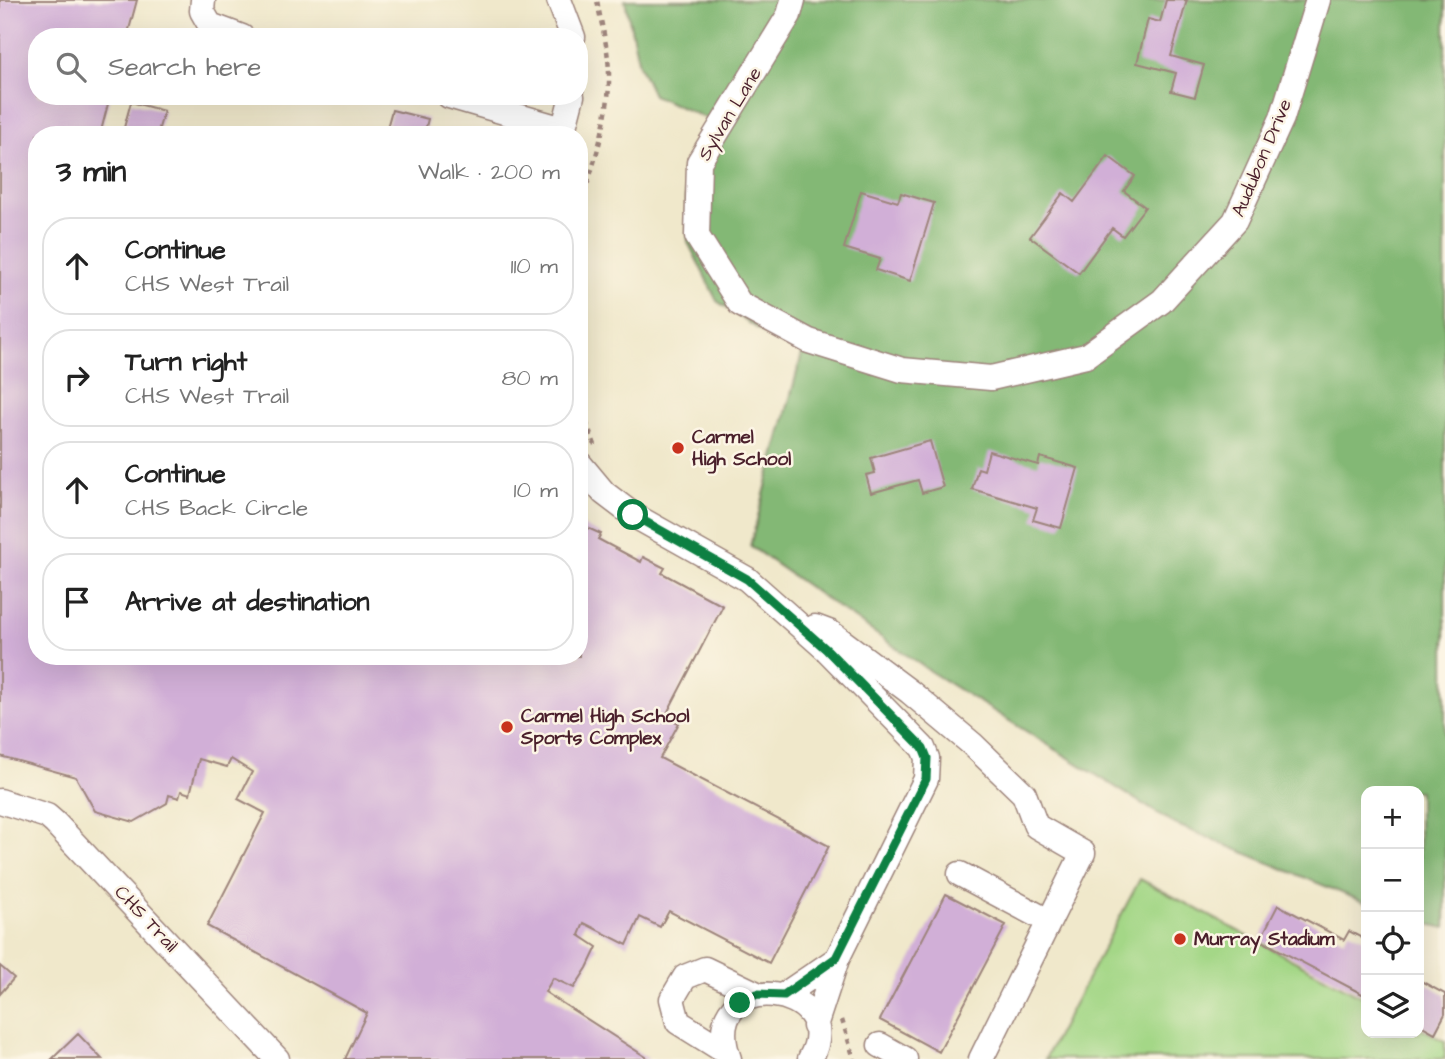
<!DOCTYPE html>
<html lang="en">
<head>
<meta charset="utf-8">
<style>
  :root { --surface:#fff; --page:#f2f2f2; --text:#222; --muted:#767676; --line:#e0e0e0 }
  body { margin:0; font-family:"Architects Daughter",sans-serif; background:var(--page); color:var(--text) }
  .controls { position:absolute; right:21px; bottom:21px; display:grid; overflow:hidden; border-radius:14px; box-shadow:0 7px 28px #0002 }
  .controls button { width:63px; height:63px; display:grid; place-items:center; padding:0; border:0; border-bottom:2px solid var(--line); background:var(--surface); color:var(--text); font:35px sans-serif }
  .stop { position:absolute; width:21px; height:21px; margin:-16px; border:5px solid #0b8043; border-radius:50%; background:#fff }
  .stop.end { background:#0b8043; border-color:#fff; box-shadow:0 2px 7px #0008 }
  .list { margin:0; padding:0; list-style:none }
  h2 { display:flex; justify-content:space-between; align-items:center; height:91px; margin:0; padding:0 28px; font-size:30px }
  h2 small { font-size:23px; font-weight:400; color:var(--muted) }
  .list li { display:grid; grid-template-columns:46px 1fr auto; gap:21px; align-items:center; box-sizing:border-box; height:98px; margin:0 14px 14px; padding:0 14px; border:2px solid var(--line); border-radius:28px }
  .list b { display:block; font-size:26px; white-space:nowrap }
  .list p { margin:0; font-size:23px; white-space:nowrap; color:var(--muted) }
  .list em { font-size:23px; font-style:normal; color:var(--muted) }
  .icon { flex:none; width:38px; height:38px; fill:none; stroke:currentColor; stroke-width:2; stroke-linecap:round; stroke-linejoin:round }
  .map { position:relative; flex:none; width:1445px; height:1059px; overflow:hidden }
  .search { position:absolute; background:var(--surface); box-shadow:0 7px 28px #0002; left:28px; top:28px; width:560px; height:77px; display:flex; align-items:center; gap:18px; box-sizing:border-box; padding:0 24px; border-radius:28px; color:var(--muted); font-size:26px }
  .panel { position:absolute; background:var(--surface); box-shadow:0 7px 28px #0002; left:28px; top:126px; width:560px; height:539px; border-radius:28px }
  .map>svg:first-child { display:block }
  .green { fill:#a4d787; stroke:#777b59; stroke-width:2 }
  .forest { fill:#83b874; stroke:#666c50; stroke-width:2 }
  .building { fill:#d1afd7 }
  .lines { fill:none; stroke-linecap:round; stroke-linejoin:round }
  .minor-casing { stroke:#9d847b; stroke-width:27 }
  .path { stroke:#9d847b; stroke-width:4.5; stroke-dasharray:5 5; stroke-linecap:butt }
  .minor { stroke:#fff; stroke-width:24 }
  .route { stroke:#0b8043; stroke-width:9 }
  .poi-dot { fill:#c8321e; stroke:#fcf5e5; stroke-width:2.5 }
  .labels { text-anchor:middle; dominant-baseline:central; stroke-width:5; stroke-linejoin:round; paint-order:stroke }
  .street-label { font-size:19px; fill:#4a1f2b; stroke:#fcf5e5 }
  .poi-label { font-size:19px; font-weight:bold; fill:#4a1f2b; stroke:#fcf5e5; text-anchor:start }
</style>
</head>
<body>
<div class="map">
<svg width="1445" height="1059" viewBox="0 0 1445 1059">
  <rect width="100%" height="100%" fill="#fcf5e5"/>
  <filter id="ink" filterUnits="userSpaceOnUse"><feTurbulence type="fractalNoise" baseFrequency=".0143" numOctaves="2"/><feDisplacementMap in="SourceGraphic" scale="14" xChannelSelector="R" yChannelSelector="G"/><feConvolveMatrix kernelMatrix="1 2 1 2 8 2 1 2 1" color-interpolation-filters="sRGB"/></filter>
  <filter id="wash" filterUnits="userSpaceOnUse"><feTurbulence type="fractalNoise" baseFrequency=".00686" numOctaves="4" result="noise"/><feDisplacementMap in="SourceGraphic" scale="28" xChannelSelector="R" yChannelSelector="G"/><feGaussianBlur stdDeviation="1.57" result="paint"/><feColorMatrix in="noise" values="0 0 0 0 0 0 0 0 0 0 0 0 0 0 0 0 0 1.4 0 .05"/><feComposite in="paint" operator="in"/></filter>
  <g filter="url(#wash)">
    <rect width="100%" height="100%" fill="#f0e8cb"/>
    <path class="green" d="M1140,879L1366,999V1033H1419V1027L1445,1041V1059H1045Z"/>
    <path class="forest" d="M625,0H1445V928L1419,922V791H1366V903L1175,824L931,672L750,546L803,350L770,337L717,301L688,242L686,176L708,119L653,95L639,65Z"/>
    <g id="blocks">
      <path class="building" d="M0,0H137L127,37H37V96H110L100,135H37V656H579V524L601,534L598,539L641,562L643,557L665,568L662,573L723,606L665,717L679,723L660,758L829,846L769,963L669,911L660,927L640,917L627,945L584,923L579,935L597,947L587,968L574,988L553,978L545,992L649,1059H345L367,1013L207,926L265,813L238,799L252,772L231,759L227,767L199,759L190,794L181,791L179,798L169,795L167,803L134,822L95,811L76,777L0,756Z
        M1166,0H1187L1171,56L1204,65L1195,97L1171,91L1176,73L1137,63L1148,19L1160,22Z
        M131,102L164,111L157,135H122Z
        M392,110L428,119L424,135H385Z
        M1108,156L1135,176L1124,191L1145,207L1123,236L1112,228L1079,273L1030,237L1063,193L1074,202Z
        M861,191L898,202L901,193L934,203L910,281L876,270L880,259L844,248Z
        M930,441L943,487L922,493L918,480L871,493L866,475L875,473L871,458Z
        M989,451L1038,465L1040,457L1078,468L1061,528L1033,520L1037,508L972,489L978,468L984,470Z
        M946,894L1006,925L939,1052L880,1020Z
        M1278,905L1344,940L1349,931L1366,940V996L1260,940Z
        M0,966L14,978L0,994Z
        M1419,980L1445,994V1014L1435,1033L1419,1024Z
        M78,1034L102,1059H52Z"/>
    </g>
  </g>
  <g filter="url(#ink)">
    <use href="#blocks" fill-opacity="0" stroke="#9d847b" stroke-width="2"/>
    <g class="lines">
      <g class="minor-casing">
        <path id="minor" d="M203,0L202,11L210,25L242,37
          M559,0L573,37
          M793,0L789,15L699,162L697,236L740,304L809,341L902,370L991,378L1086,356L1162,301L1235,221L1282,118L1318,0
          M449,96L563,129
          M562,135L572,96
          M579,463L604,493L633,515L747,579L827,650L923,748L927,758L926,779L837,959L815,1026
          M815,627L831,633L910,692L972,744L1024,794L1036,826L1083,853L981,1059
          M0,801L47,816L55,823L277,1059
          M960,874L1048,921
          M784,995L837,959
          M880,1045L905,1059
          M726,1052L678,1022L672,999L685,977L705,969L757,994
          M729,1059C695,963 853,984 810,1059"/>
      </g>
      <path class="path" d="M579,212C593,164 614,110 608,59C606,39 600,19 597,0
        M579,403L595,445
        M842,1020L854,1059"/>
      <use href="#minor" class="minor"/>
    </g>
  </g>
  <g class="lines" filter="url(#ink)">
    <path class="route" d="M633,515L747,579L827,650L923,748L927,758L926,779L836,958L784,995L757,994L740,1003"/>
  </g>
  <g class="poi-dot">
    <circle cx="678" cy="448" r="7"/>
    <circle cx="507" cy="727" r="7"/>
    <circle cx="1180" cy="939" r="7"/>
  </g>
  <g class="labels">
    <g class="street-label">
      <text transform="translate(730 114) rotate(-59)">Sylvan Lane</text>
      <text transform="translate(1262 158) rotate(-67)">Audubon Drive</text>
      <text transform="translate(146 919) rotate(47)">CHS Trail</text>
    </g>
    <g class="poi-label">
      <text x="692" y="437">Carmel<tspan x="692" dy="22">High School</tspan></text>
      <text x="521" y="716">Carmel High School<tspan x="521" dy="22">Sports Complex</tspan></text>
      <text x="1194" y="939">Murray Stadium</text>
    </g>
  </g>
</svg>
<div class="controls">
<button>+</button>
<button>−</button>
<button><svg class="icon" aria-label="locate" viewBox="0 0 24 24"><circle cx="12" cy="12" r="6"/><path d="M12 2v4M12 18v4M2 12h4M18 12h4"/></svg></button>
<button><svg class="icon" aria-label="layers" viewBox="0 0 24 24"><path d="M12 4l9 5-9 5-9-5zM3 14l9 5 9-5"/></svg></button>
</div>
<div class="stop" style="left:633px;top:515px"></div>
<div class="stop end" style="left:740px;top:1003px"></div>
<div class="search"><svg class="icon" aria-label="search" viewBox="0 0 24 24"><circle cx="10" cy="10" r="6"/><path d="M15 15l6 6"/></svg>Search here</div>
<section class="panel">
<h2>3 min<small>Walk · 200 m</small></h2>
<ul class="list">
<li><svg class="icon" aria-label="ahead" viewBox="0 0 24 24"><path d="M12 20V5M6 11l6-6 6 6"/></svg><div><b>Continue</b><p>CHS West Trail</p></div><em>110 m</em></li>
<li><svg class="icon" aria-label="right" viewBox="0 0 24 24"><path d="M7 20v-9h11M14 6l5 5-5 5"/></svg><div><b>Turn right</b><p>CHS West Trail</p></div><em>80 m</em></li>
<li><svg class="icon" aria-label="ahead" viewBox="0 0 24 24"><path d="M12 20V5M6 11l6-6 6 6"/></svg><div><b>Continue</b><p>CHS Back Circle</p></div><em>10 m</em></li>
<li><svg class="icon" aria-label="arrive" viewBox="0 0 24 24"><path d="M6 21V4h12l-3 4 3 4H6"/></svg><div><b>Arrive at destination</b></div></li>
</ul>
</section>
</div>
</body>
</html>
